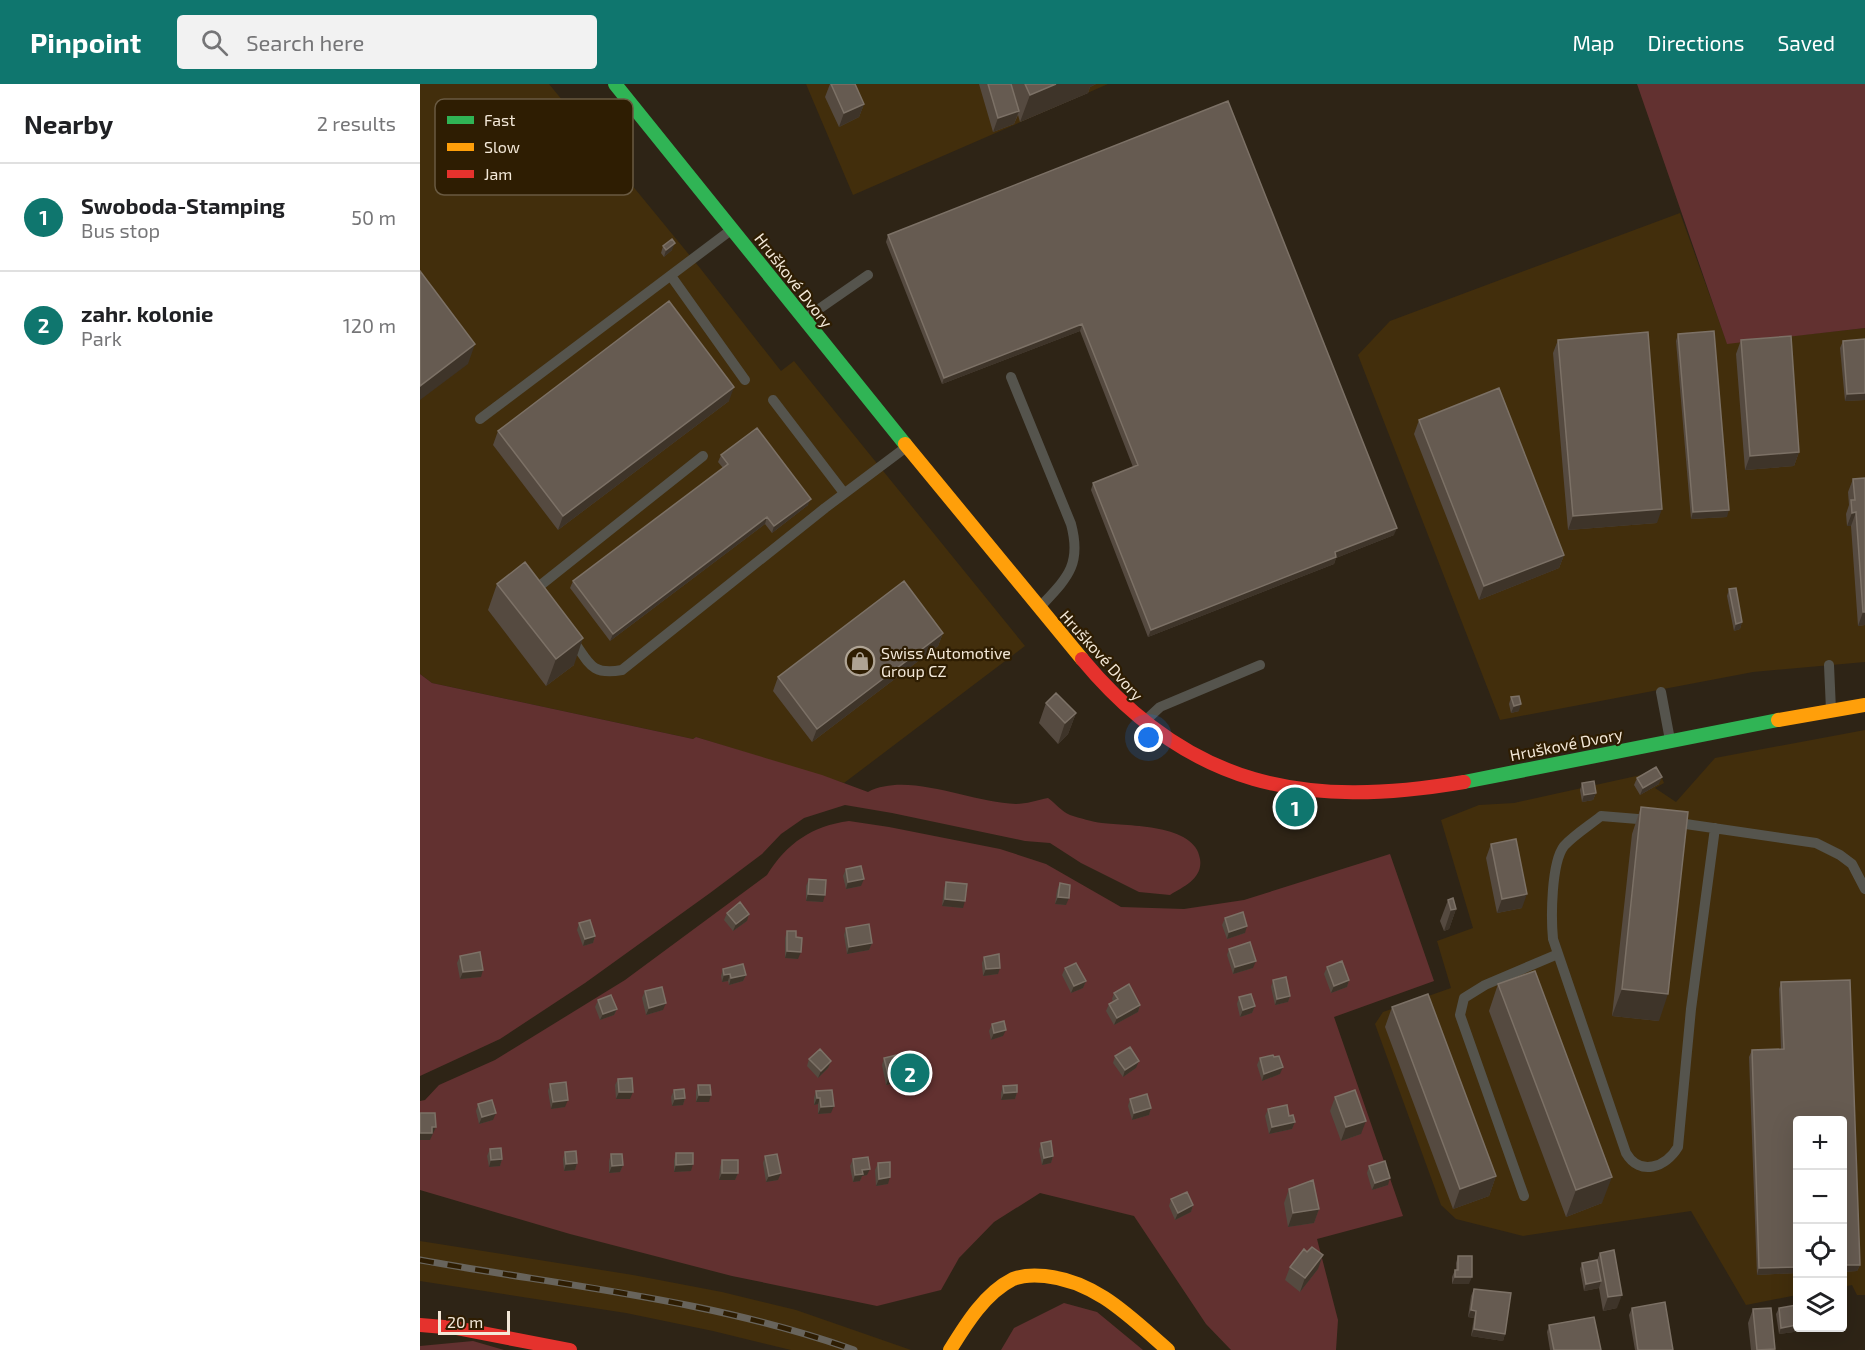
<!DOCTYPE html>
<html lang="en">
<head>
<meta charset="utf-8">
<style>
  :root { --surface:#fff; --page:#f2f2f2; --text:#202124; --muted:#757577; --line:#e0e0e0; --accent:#0f766e }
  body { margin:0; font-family:"Exo 2",sans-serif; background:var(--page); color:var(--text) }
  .controls { position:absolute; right:18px; bottom:18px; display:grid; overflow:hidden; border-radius:6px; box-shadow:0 6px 24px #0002 }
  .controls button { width:54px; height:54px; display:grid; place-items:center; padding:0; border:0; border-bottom:2px solid var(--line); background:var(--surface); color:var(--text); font:30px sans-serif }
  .scale { position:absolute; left:18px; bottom:15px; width:72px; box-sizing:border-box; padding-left:6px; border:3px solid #f3e8d8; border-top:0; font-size:16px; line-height:21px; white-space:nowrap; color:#f3e8d8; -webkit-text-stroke:4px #2e1d02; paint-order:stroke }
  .you { position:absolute; left:729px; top:654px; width:21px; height:21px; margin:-15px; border:4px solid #fff; border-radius:50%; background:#1a73e8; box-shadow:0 0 0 9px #1a73e833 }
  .badge { display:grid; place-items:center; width:39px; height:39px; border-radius:50%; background:var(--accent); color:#fff; font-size:20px; font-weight:700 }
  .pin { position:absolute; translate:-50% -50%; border:3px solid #fff; box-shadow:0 2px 6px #0006 }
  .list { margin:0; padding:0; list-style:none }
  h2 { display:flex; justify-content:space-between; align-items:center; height:78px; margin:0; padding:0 24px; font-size:26px }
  h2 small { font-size:20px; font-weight:400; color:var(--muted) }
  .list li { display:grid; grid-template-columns:39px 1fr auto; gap:18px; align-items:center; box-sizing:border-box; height:108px; padding:0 24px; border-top:2px solid var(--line) }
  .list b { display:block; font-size:22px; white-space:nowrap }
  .list p { margin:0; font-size:20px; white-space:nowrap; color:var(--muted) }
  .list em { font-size:20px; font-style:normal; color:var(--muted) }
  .icon { flex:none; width:33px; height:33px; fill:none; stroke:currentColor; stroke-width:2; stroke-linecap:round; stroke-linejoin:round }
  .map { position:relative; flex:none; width:1445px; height:1266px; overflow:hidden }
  header { display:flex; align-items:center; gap:36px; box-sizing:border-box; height:84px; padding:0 30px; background:var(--accent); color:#fff }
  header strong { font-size:28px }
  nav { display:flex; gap:33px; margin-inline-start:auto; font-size:21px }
  .search { width:420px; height:54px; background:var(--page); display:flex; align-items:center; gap:15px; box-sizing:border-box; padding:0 21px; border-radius:6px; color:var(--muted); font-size:22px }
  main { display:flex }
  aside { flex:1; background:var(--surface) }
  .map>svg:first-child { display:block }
  .built { fill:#422e0c }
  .green { fill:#623130 }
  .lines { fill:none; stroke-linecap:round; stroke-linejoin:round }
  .lane { stroke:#55544d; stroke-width:10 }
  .fast { stroke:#30b455; stroke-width:14 }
  .slow { stroke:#ff9f0a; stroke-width:14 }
  .jam { stroke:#e5322d; stroke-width:14 }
  .rail-casing { stroke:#68645c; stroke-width:7 }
  .rail { stroke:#2e1d02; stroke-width:4.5; stroke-dasharray:14; stroke-linecap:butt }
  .wall { fill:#554a40 }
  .shaded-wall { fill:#3e3429 }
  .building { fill:#665b51; stroke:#7c7166; stroke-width:1.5 }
  .labels { text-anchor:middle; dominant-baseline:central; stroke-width:4.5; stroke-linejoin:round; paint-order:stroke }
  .street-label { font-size:16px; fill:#f3e8d8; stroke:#2e1d02 }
  .poi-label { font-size:16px; fill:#f3e8d8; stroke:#2e1d02; text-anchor:start }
  .key { fill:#2e1d02; stroke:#695a42; stroke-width:1.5 }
  .key-label { font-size:16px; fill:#f3e8d8 }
</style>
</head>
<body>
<header>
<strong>Pinpoint</strong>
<div class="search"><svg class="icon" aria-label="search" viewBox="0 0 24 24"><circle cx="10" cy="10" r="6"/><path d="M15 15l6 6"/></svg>Search here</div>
<nav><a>Map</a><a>Directions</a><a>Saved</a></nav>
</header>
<main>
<aside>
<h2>Nearby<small>2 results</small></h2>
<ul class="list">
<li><span class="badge">1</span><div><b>Swoboda-Stamping</b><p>Bus stop</p></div><em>50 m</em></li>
<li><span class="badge">2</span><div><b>zahr. kolonie</b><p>Park</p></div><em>120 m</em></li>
</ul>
</aside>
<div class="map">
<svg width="1445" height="1266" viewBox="0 0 1445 1266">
  <rect width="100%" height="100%" fill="#2e2416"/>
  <path class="built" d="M0,0H129L280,184L361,287L374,277L605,562L424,699L276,653L273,655L12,599L0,590Z
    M386,0H688L433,111Z
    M1260,129L1307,259L1445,244V578L1333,588L1080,636L938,271L970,237Z
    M1445,646V1211H1437L1432,1201L1423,1203L1422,1036H1378L1377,1211L1326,1221L1271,1127L1103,1152L1036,1135L1021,1121L955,940L963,928L1031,904L1017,857L1053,844L1021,736L1059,721L1094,719L1239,687L1244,699L1235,704L1256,718L1295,674Z
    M0,1157L213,1191L302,1208L376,1226L491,1266H371L293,1247L206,1229L0,1197Z"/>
  <path class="green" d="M1217,0H1445V244L1307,260Z
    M0,590L12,599L273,655L276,653L402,691L448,708C489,687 550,719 596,720C606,720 618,716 628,714C635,719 642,728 650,731C660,734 672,738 682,739C708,742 776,740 780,775C783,794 765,802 750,811L719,808L661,779L630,759L605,757L472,729L425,721L384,734L361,750L342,770L290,809L165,899L80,955L0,992Z
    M429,737L469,743L580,765L626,780L701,823L764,825L824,816L970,770L1014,897L914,933L983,1132L897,1155L918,1236L916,1266H811L786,1240L714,1132L620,1109L574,1138L539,1174L521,1206L457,1222L312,1192L150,1150L0,1106V1017L5,1016L19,1001L75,976L205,896L347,791C367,759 392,742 429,737Z
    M644,1219L677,1228L723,1266H581L594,1244Z
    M53,1257L84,1266H0V1262Z"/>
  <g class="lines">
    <path class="lane" d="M251,192L325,296
      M386,234L448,191
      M591,293L651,440C662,481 647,494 621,522
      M353,316L424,409
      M60,335L311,146
      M121,510L117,504L283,372
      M152,555C169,578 170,592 202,586L405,424L485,364
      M1409,581L1411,626
      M1241,608L1250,656
      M725,637L740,623L840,581
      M1230,736L1181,732C1170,741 1154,751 1144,762C1131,779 1131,834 1133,855L1206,1069C1220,1093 1246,1083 1258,1063L1271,925L1295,744
      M1252,738L1396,759L1420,771L1432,780L1445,805
      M1104,1112L1040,931L1044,914L1065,901L1138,870"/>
    <path class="fast" d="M195,0L485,360
      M1044,698L1358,636"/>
    <path class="slow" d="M485,360L662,575
      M1358,636L1445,621
      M530,1266C546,1240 565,1209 593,1195C603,1191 615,1191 625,1192C676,1197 711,1234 748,1266"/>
    <path class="jam" d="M662,575C769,704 886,725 1044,698
      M0,1241L36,1244L150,1266"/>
    <g class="rail-casing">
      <path id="rail" d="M0,1176C145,1202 294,1216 434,1266"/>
    </g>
    <use href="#rail" class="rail"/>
  </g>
  <path class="wall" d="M410,0H435L444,20L439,33L419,43L405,13Z
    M559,0H676L670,3L668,9L600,38L598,31L594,40L573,48Z
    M808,17L974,451L916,474L914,480L728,553L671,406L673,399L713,383L660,247L522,300L466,158L468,151Z
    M243,162L252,166L244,173L241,169Z
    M1258,250L1307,433L1271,435L1256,257Z
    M1138,256L1237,439L1148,446L1133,269Z
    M1321,256L1379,368L1374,382L1325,386L1316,270Z
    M1423,257L1445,316L1425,317L1420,264Z
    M309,317L138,446L73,361L78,347Z
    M999,336L1144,471L1139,484L1059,516L994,350Z
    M301,371L388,421L352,449L345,440L190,557L150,504L153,497L303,384L298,378Z
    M1445,394V541L1438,542L1431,442H1427L1426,430L1429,421L1428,408L1433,395Z
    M77,500L154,581L126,602L68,526Z
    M1309,505L1322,538L1320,545L1314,547L1307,512Z
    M523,549L518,562L392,658L353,607L358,593Z
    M1091,613L1099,627L1091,629L1089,620Z
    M626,619L656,629L648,650L638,660L619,639Z
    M1217,694L1239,700L1220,711L1214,701Z
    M1162,699L1176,709L1173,716L1162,718L1160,706Z
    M1221,723L1239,937L1192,932L1212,750Z
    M1071,760L1102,824L1077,829L1066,774Z
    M426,785L441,802L426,805L423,792Z
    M389,795L403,818L386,817V802Z
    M526,798L543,824L522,822L524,804Z
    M640,799L646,821L635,820L637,806Z
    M1028,816L1036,825L1029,845L1024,847L1020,837Z
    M307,829L327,837L313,847L304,836Z
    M805,834L825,849L807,855L802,841Z
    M159,839L175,852L173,859L163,862L157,846Z
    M426,844L452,859L449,866L427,870L424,851Z
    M367,847L376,853L378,875L365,874V854Z
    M809,865L833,884L813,890L807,871Z
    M40,872L61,893L40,895L37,879Z
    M564,873L578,890L563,892L562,879Z
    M907,883L929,896L927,903L911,909L904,890Z
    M645,884L666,897L663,904L651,909L642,891Z
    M303,885L326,891L323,897L309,901L308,897L302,898L301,892Z
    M853,896L870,912L868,918L855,921L851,903Z
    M1430,896L1440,1181L1437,1187L1422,1188V1036H1377V1189L1337,1191L1329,973L1332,966L1361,965L1359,905L1361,898Z
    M1078,900L1182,1119L1146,1133L1069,927Z
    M225,907L243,926L226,931L222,914Z
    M694,909L720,921L718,928L694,941L686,927L689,920L693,918L692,915Z
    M819,913L835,922L832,929L820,933L817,920Z
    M178,916L197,925L194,931L180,936L175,923Z
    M972,923L1076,1092L1069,1112L1033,1125L965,943Z
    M572,940L583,952L571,956L569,947Z
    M695,972L716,984L703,993L693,979Z
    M854,973L860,990L842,997L837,981L840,974Z
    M464,974L481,998L466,1001L462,981Z
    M389,975L411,977L408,984L398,994L387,982Z
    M198,995L210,1015H196L195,1001Z
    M130,1000L145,1023L131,1025L128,1007Z
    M278,1001L289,1018H276V1008Z
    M583,1002L597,1008L595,1015L581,1016V1009Z
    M254,1006L265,1014L263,1021L252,1022L251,1013Z
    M396,1007L411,1029L398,1030V1020L394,1021V1014Z
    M915,1013L941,1050L921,1057L910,1027Z
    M710,1015L731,1024L729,1031L712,1036L708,1022Z
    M58,1020L73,1036L59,1040L56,1027Z
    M848,1025L869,1032L875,1038L872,1045L849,1050L845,1032Z
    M621,1059L633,1072L631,1079L622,1081L619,1066Z
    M70,1065L82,1075L80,1082L69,1083L67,1072Z
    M145,1068L157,1079L155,1086L144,1087L143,1075Z
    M256,1069L271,1087L254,1088V1076Z
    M191,1070L203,1081L200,1088L189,1089V1077Z
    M345,1072L358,1096L346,1098L343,1079Z
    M433,1075L447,1091L442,1092L440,1097L433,1098L430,1082Z
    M302,1076L318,1089L315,1096H299L300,1083Z
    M458,1079L468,1100L456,1102L455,1086Z
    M949,1082L968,1101L952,1106L947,1089Z
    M869,1105L899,1125L894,1139L868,1143L864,1119Z
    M751,1115L773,1121L771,1128L755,1136L749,1122Z
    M887,1168L898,1185L880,1208L865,1196L870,1183Z
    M1180,1169L1197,1224L1183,1227L1179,1204L1164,1207L1160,1185L1162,1179L1177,1176Z
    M1038,1172L1049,1200H1032V1193L1035,1186H1036V1179Z
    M1054,1205L1085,1250L1083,1257L1051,1252L1054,1234L1048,1233L1051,1212Z
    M1212,1224L1253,1266H1215L1209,1231Z
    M1351,1224L1355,1266H1331L1328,1239L1333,1225Z
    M1359,1224L1381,1247L1359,1250L1356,1230Z
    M1129,1241L1181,1266H1130L1127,1248Z"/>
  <path class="shaded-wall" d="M636,0H676L670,3L668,9L600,38L610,11Z
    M444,20L439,33L419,43L424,29Z
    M599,27L594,40L573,48L578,34Z
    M255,159L252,166L244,173L246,166Z
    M662,240L660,247L522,300L524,294Z
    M55,260L48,280L0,316V302Z
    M314,303L309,317L138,446L143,432Z
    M1445,309V316L1425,317L1427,310Z
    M1379,368L1374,382L1325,386L1330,372Z
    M391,415L388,421L352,449L354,442Z
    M1242,425L1237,439L1148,446L1153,432Z
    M1309,426L1307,433L1271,435L1273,428Z
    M1436,428L1431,442H1427L1432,429Z
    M347,433L345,440L190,557L193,550Z
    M977,444L974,451L916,474L914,480L728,553L731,546L915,468Z
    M1144,471L1139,484L1059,516L1064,502Z
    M1443,528H1445V541L1438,542Z
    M1322,538L1320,545L1314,547L1316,540Z
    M523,549L518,562L392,658L397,645Z
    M163,554L154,581L126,602L136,575Z
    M1101,620L1099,627L1091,629L1094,622Z
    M656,629L648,650L638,660L645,639Z
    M1242,693L1239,700L1220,711L1223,704Z
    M1176,709L1173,716L1162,718L1164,711Z
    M444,795L441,802L426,805L428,798Z
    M388,810L405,811L403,818L386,817Z
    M1107,810L1102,824L1077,829L1082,815Z
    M638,813L649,814L646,821L635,820Z
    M525,815L545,817L543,824L522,822Z
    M1036,825L1029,845L1024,847L1031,826Z
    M329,830L327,837L313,847L316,840Z
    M827,842L825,849L807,855L809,848Z
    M175,852L173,859L163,862L165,855Z
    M452,859L449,866L427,870L429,863Z
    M367,867L381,868L378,875L365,874Z
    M836,877L833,884L813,890L815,883Z
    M580,884L578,890L563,892L566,885Z
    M63,886L61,893L40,895L43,888Z
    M310,890L308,897L302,898L304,891Z
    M326,891L323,897L309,901L311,894Z
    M929,896L927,903L911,909L914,902Z
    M666,897L663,904L651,909L654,902Z
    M1202,905L1248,910L1239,937L1192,932Z
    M870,912L868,918L855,921L857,915Z
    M246,919L243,926L226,931L229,924Z
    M720,921L718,928L694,941L697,934Z
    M835,922L832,929L820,933L823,926Z
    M197,925L194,931L180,936L183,930Z
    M586,946L583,952L571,956L574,949Z
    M411,977L408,984L398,994L401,987Z
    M719,977L716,984L703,993L705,986Z
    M863,983L860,990L842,997L844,990Z
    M484,991L481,998L466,1001L469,994Z
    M199,1008H213L210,1015H196Z
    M597,1008L595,1015L581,1016L584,1009Z
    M279,1011H291L289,1018H276Z
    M265,1014L263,1021L252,1022L255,1015Z
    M397,1014H400L398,1020L394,1021Z
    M148,1016L145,1023L131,1025L133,1018Z
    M414,1022L411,1029L398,1030L401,1023Z
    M731,1024L729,1031L712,1036L714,1029Z
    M76,1029L73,1036L59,1040L62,1033Z
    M946,1037L941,1050L921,1057L926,1043Z
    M875,1038L872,1045L849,1050L852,1043Z
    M12,1043H16L10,1056H0V1049Z
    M633,1072L631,1079L622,1081L624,1074Z
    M82,1075L80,1082L69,1083L71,1076Z
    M157,1079L155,1086L144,1087L146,1080Z
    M273,1080L271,1087L254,1088L256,1081Z
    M203,1081L200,1088L189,1089L192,1082Z
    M450,1085L447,1091L442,1092L440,1097L433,1098L435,1091L442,1086Z
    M302,1089H318L315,1096H299Z
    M361,1089L358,1096L346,1098L349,1092Z
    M1076,1092L1069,1112L1033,1125L1040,1105Z
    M470,1093L468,1100L456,1102L459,1095Z
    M1192,1093L1182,1119L1146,1133L1156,1106Z
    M970,1094L968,1101L952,1106L955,1099Z
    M773,1121L771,1128L755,1136L758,1129Z
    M899,1125L894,1139L868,1143L873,1129Z
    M903,1171L898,1185L880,1208L885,1194Z
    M1422,1181H1440L1437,1187L1422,1188Z
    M1377,1183V1189L1337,1191L1339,1184Z
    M1035,1193H1052L1049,1200H1032Z
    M1181,1197L1179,1204L1164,1207L1166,1200Z
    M1202,1211L1197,1224L1183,1227L1188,1213Z
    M1051,1226L1056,1227L1054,1234L1048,1233Z
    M1377,1241V1244H1383L1381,1247L1359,1250L1361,1244Z
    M1054,1245L1085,1250L1083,1257L1051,1252Z"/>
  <path class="building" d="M411,0H435L444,20L424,29Z
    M568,0H591L599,27L578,34Z
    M605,0H636L610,11Z
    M808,17L977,444L915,468L916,473L731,546L673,399L718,381L662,240L524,294L468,151Z
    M252,155L255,159L246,166L243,162Z
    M0,187L55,260L0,302Z
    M249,217L314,303L143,432L78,347Z
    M1294,247L1309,426L1273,428L1258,250Z
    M1228,248L1242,425L1153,432L1138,256Z
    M1371,252L1379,368L1330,372L1321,256Z
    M1445,255V309L1427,310L1423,257Z
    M1079,304L1144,471L1064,502L999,336Z
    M337,344L391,415L354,442L347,433L193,550L153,497L308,380L301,371Z
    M1445,394V528H1443L1436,428L1432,429L1431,416H1435L1433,395Z
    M105,478L163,554L136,575L77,500Z
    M484,497L523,549L397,645L358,593Z
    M1316,504L1322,538L1316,540L1309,505Z
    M636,609L656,629L645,639L626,619Z
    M1099,612L1101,620L1094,622L1091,613Z
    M1236,683L1242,693L1223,704L1217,694Z
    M1174,697L1176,709L1164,711L1162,699Z
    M1221,723L1268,728L1248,910L1202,905Z
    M1096,755L1107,810L1082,815L1071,760Z
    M441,782L444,795L428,798L426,785Z
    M389,795L406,796L405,811L388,810Z
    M526,798L547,800L545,817L525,815Z
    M640,799L650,801L649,814L638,813Z
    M1033,814L1036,825L1031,826L1028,816Z
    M320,818L329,830L316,840L307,829Z
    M823,828L827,842L809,848L805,834Z
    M170,836L175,852L165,855L159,839Z
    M449,840L452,859L429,863L426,844Z
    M367,847H376V853L382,854L381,868L367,867Z
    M830,858L836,877L815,883L809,865Z
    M60,868L63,886L43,888L40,872Z
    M579,870L580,884L566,885L564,873Z
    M922,877L929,896L914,902L907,883Z
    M656,879L666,897L654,902L645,884Z
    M323,880L326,891L311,894L310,890L304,891L303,885Z
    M1115,887L1192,1093L1156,1106L1078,900Z
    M866,893L870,912L857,915L853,896Z
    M1430,896L1440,1181H1422V1036H1377V1183L1339,1184L1332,966L1364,965L1361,898Z
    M709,900L720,921L697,934L689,920L698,915L694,909Z
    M242,903L246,919L229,924L225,907Z
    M831,910L835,922L823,926L819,913Z
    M1008,910L1076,1092L1040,1105L972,923Z
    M191,911L197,925L183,930L178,916Z
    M584,937L586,946L574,949L572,940Z
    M710,963L719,977L705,986L695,972Z
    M400,965L411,977L401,987L389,975Z
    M481,970L484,991L469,994L464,974Z
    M853,971L854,973L859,972L863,983L844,990L840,974Z
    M212,994L213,1008H199L198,995Z
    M146,998L148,1016L133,1018L130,1000Z
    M278,1001H290L291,1011H279Z
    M597,1001V1008L584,1009L583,1002Z
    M264,1005L265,1014L255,1015L254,1006Z
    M412,1006L414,1022L401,1023L400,1014H397L396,1007Z
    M935,1006L946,1037L926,1043L915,1013Z
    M727,1010L731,1024L714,1029L710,1015Z
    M72,1016L76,1029L62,1033L58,1020Z
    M867,1021L869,1032L873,1031L875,1038L852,1043L848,1025Z
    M0,1029H15L16,1043H12V1049H0Z
    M631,1057L633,1072L624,1074L621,1059Z
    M81,1064L82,1075L71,1076L70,1065Z
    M156,1067L157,1079L146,1080L145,1068Z
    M256,1069H273V1080L256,1081Z
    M191,1070H202L203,1081L192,1082Z
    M357,1070L361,1089L349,1092L345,1072Z
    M448,1073L450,1085L442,1086L443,1090L435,1091L433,1075Z
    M302,1076H318V1089H302Z
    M965,1077L970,1094L955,1099L949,1082Z
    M470,1078V1093L459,1095L458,1079Z
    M893,1096L899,1125L873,1129L869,1105Z
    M767,1108L773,1121L758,1129L751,1115Z
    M892,1163L903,1171L885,1194L870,1183L884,1165L887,1168Z
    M1194,1166L1202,1211L1188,1213L1180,1169Z
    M1038,1172H1052V1193H1035V1186H1038Z
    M1177,1176L1181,1197L1166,1200L1162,1179Z
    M1054,1205L1091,1209L1085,1250L1054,1245L1056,1227L1051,1226Z
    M1245,1218L1253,1266H1218L1212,1224Z
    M1377,1221V1241L1361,1244L1359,1224Z
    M1351,1224L1355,1265L1337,1266L1333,1225Z
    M1174,1233L1181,1266H1134L1129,1241Z"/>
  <defs>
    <g id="shop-ring" transform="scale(1.5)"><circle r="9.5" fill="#2e1d02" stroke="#aea394" stroke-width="1.5"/><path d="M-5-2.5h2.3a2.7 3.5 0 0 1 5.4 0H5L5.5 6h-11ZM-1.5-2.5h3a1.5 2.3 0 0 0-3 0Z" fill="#aea394"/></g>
  </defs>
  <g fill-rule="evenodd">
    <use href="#shop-ring" x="440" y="577"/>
  </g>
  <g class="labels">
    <g class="street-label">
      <text transform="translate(374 196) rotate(52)">Hruškové Dvory</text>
      <text transform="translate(682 571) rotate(48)">Hruškové Dvory</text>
      <text transform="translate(1146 660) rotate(-11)">Hruškové Dvory</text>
    </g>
    <g class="poi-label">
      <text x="461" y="568">Swiss Automotive<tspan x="461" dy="18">Group CZ</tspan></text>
    </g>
  </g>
  <rect x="15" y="15" width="198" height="96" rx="9" class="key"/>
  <rect x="27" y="32" width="27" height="8" fill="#30b455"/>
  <rect x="27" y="59" width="27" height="8" fill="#ff9f0a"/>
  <rect x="27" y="86" width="27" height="8" fill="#e5322d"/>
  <g class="key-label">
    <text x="64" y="42">Fast</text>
    <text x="64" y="69">Slow</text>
    <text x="64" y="96">Jam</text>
  </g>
</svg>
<div class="controls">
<button>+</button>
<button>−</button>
<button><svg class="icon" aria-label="locate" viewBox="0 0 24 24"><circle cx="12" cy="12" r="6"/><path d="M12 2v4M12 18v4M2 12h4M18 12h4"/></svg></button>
<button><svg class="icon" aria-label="layers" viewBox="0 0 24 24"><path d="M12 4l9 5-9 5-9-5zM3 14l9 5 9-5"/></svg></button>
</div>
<div class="scale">20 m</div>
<div class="you"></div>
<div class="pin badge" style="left:875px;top:723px">1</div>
<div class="pin badge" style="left:490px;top:989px">2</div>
</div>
</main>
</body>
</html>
